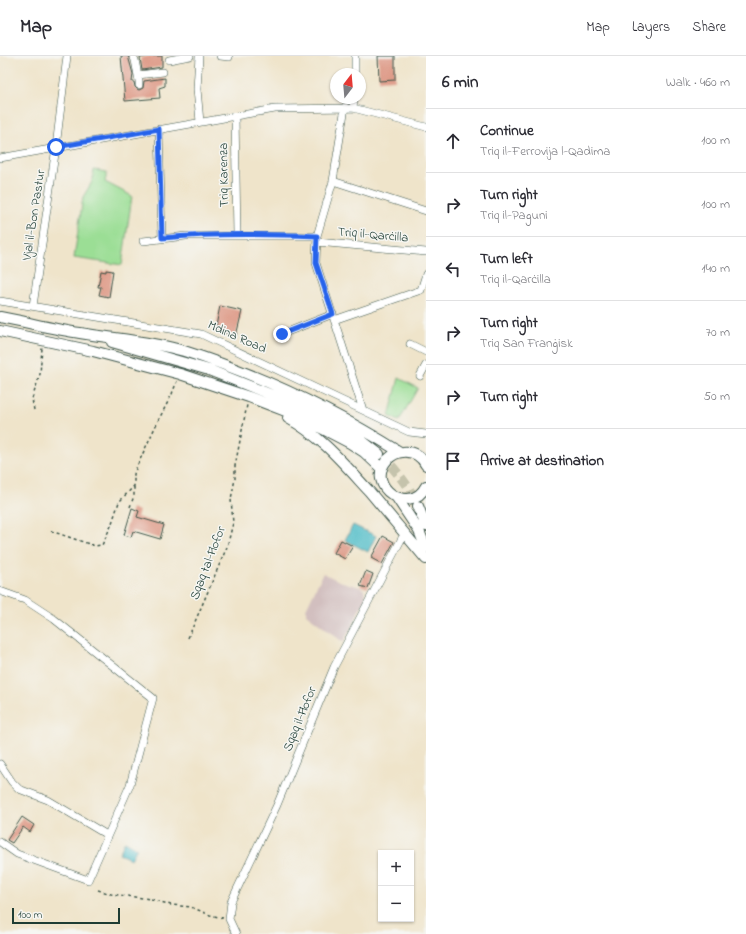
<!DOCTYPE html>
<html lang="en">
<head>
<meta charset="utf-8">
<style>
  :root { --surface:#fff; --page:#f7f7f7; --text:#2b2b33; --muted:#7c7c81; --line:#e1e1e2 }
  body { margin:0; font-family:"Indie Flower",sans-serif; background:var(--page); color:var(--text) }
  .controls { position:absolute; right:12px; bottom:12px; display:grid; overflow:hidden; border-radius:0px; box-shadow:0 1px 3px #0004 }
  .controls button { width:36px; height:36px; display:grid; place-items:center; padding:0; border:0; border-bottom:1px solid var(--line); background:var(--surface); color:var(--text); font:20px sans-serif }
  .compass { position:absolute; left:330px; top:12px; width:36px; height:36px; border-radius:50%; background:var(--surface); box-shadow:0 1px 3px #0004; rotate:16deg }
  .scale { position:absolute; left:12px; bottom:10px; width:108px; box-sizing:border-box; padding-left:4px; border:2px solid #1f3d34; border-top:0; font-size:11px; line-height:14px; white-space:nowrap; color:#1f3d34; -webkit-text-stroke:3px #f6f6f2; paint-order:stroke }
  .stop { position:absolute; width:12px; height:12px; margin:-9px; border:3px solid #2563eb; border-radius:50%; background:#fff }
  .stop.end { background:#2563eb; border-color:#fff; box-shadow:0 1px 4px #0008 }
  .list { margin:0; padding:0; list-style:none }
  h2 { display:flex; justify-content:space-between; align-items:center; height:52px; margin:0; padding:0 16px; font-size:17px }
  h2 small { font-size:13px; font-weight:400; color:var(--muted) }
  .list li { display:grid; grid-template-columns:26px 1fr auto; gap:12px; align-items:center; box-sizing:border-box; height:64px; padding:0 16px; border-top:1px solid var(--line) }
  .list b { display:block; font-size:15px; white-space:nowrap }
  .list p { margin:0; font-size:13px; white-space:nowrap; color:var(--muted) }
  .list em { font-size:13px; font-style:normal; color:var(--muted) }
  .icon { flex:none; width:22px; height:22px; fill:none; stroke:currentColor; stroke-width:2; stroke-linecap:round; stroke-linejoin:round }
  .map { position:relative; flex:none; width:426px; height:878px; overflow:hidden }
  header { display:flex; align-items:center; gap:24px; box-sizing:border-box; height:56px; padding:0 20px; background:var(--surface); border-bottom:1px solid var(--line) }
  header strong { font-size:19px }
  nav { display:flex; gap:22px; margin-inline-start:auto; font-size:14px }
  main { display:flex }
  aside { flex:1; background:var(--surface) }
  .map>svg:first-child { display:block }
  .industrial { fill:#d2bfbf }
  .green { fill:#9bde95; stroke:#5d8e64 }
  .water { fill:#4ebcc7; stroke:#367c7e }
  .building { fill:#db907c }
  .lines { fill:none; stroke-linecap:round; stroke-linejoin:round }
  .highway-tunnel { stroke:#c5c3ac; stroke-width:10; stroke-dasharray:10 5; stroke-linecap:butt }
  .minor-casing { stroke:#3e564a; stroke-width:8 }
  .highway-casing { stroke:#3e564a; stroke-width:12 }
  .path { stroke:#3e564a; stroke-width:1.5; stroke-dasharray:3 3; stroke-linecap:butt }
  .minor { stroke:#fff; stroke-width:7 }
  .highway { stroke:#fff; stroke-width:10 }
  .route { stroke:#2563eb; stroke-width:5 }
  .labels { text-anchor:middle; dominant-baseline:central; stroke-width:3; stroke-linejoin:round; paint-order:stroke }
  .street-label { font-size:13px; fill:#1f3d34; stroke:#f6f6f2 }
</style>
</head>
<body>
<header>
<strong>Map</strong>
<nav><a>Map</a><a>Layers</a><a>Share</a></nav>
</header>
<main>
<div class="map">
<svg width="426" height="878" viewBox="0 0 426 878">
  <rect width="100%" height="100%" fill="#f6f6f2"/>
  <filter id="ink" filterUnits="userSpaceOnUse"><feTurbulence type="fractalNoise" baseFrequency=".025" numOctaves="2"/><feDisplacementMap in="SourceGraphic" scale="8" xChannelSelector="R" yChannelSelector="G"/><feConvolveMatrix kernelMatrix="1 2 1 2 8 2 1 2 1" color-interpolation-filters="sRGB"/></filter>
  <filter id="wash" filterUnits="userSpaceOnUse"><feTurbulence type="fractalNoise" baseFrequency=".012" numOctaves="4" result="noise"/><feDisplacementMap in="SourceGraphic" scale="16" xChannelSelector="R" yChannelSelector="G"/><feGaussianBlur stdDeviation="0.9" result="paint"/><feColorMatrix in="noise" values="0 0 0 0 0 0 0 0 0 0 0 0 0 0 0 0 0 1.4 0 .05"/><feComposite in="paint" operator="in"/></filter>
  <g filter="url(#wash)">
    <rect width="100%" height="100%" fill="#efe4ca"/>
    <path class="industrial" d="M323,517L339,525L363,532L367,542L358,556L356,563L343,586L306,558V553Z"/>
    <path class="green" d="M94,114L107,116L105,126L132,140L122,209L74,202L83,141L92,126Z
      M399,322L418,332L399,365L389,360Z"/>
    <path class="water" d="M353,469L376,480L368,496L345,484Z
      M125,785L137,792L131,803L119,798Z"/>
    <g id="blocks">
      <path class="building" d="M121,0H128L133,18L132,26H134L135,31L137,33L139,34L143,32L144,25L165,22V30L159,32L160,42L125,45Z
        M149,0H162V11L142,14L140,2Z
        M378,0H395V24L379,25Z
        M106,214L113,215L109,241L99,239L101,231H98L101,215L106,216Z
        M220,250L242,255L236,280L215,275Z
        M132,452L139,455L137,461L164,469L160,483L133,475L131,481L124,479Z
        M383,480L394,486L382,508L371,502Z
        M341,484L353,490L345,503L334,497Z
        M366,515L373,518L368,532L360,530Z
        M22,761L34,769L30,776L23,771L12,787L7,784Z"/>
    </g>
  </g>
  <g filter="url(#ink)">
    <use href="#blocks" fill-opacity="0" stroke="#3e564a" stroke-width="1"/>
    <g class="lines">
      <path class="highway-tunnel" d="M381,399C396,414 408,429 417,448"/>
      <g class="minor-casing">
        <path id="minor" d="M133,0L135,4L139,25V29
          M199,0L197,33L200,66
          M220,0L229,1
          M169,4L190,0
          M355,18V0
          M138,19L163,16
          M345,51L333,125L317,180L316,207L363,354
          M353,52L354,42
          M235,60L237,179
          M159,73L162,182
          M0,102L275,53L353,52L426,71
          M333,125L426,155
          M143,185L186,180H317
          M317,186L426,196
          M421,234L426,218
          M0,245L201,278L409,376L426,378
          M33,250L56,91L67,0
          M334,264L421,234
          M282,278L333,258
          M410,288L426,296
          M420,320L426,309
          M0,535L25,544L54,563L153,642L130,729L88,824L17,798L0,786
          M0,708L12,726L19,733L48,744L107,779
          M236,878L229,863L231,846L277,749L334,611L402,482L406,478"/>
      </g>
      <g class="highway-casing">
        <path id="highway" d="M0,261C27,266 53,273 80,277C115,283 150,285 184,295C260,319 333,354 400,396
          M0,275L93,295L180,318L249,341L296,359L350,387L364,396L382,413
          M112,286L209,314L287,345L337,370L357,381L379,398
          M288,362C321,380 344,408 369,435C388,458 407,480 426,503
          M426,409C421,400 413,395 403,396C397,396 391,400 387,404C364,430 410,461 426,430
          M397,442L419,475L426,492
          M418,450L426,470"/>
      </g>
      <path class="path" d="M34,354L32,343L40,318L42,292
        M130,451L134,440V430
        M51,475L95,490L102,489L111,470L119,446L134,430V418L137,410L158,365L172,338L177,325
        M188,582L227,491L233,467L231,443L235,423V410L247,349
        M98,834L111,838L151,843L171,849L191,851L210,859L223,862"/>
      <use href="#minor" class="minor"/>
      <use href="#highway" class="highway"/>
    </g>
  </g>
  <g class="lines" filter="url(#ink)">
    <path class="route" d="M56,91L159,73L162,182C213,177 266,178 317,180L316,207L333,258L282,278"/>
  </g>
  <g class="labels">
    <g class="street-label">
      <text transform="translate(224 119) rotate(-91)">Triq Karenza</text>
      <text transform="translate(34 159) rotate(-81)">Vjal il-Bon Pastur</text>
      <text transform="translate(373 179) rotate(5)">Triq il-Qarċilla</text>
      <text transform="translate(237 281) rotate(24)">Mdina Road</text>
      <text transform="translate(208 507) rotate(-69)">Sqaq tal-Ħofor</text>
      <text transform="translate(300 663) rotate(-68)">Sqaq il-Ħofor</text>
    </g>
  </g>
</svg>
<div class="controls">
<button>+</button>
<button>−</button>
</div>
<svg class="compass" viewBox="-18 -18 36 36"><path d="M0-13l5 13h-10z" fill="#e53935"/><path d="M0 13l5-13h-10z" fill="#7c7c81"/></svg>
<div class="scale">100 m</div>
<div class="stop" style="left:56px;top:91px"></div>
<div class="stop end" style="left:282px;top:278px"></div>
</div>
<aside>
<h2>6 min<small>Walk · 460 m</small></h2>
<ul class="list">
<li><svg class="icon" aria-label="ahead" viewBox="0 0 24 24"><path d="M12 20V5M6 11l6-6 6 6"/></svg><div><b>Continue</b><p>Triq il-Ferrovija l-Qadima</p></div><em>100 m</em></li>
<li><svg class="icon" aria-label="right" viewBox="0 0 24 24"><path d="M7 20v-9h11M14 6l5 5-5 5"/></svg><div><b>Turn right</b><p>Triq il-Paguni</p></div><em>100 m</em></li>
<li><svg class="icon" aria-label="left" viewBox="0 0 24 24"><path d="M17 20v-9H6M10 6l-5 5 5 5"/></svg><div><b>Turn left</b><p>Triq il-Qarċilla</p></div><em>140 m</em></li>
<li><svg class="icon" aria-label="right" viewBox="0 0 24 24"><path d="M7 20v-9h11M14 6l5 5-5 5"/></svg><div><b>Turn right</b><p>Triq San Franġisk</p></div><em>70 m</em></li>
<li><svg class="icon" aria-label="right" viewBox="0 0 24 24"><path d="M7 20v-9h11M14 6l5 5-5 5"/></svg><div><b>Turn right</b></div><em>50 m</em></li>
<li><svg class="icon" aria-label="arrive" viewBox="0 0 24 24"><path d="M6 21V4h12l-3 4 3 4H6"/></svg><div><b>Arrive at destination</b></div></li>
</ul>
</aside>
</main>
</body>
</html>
